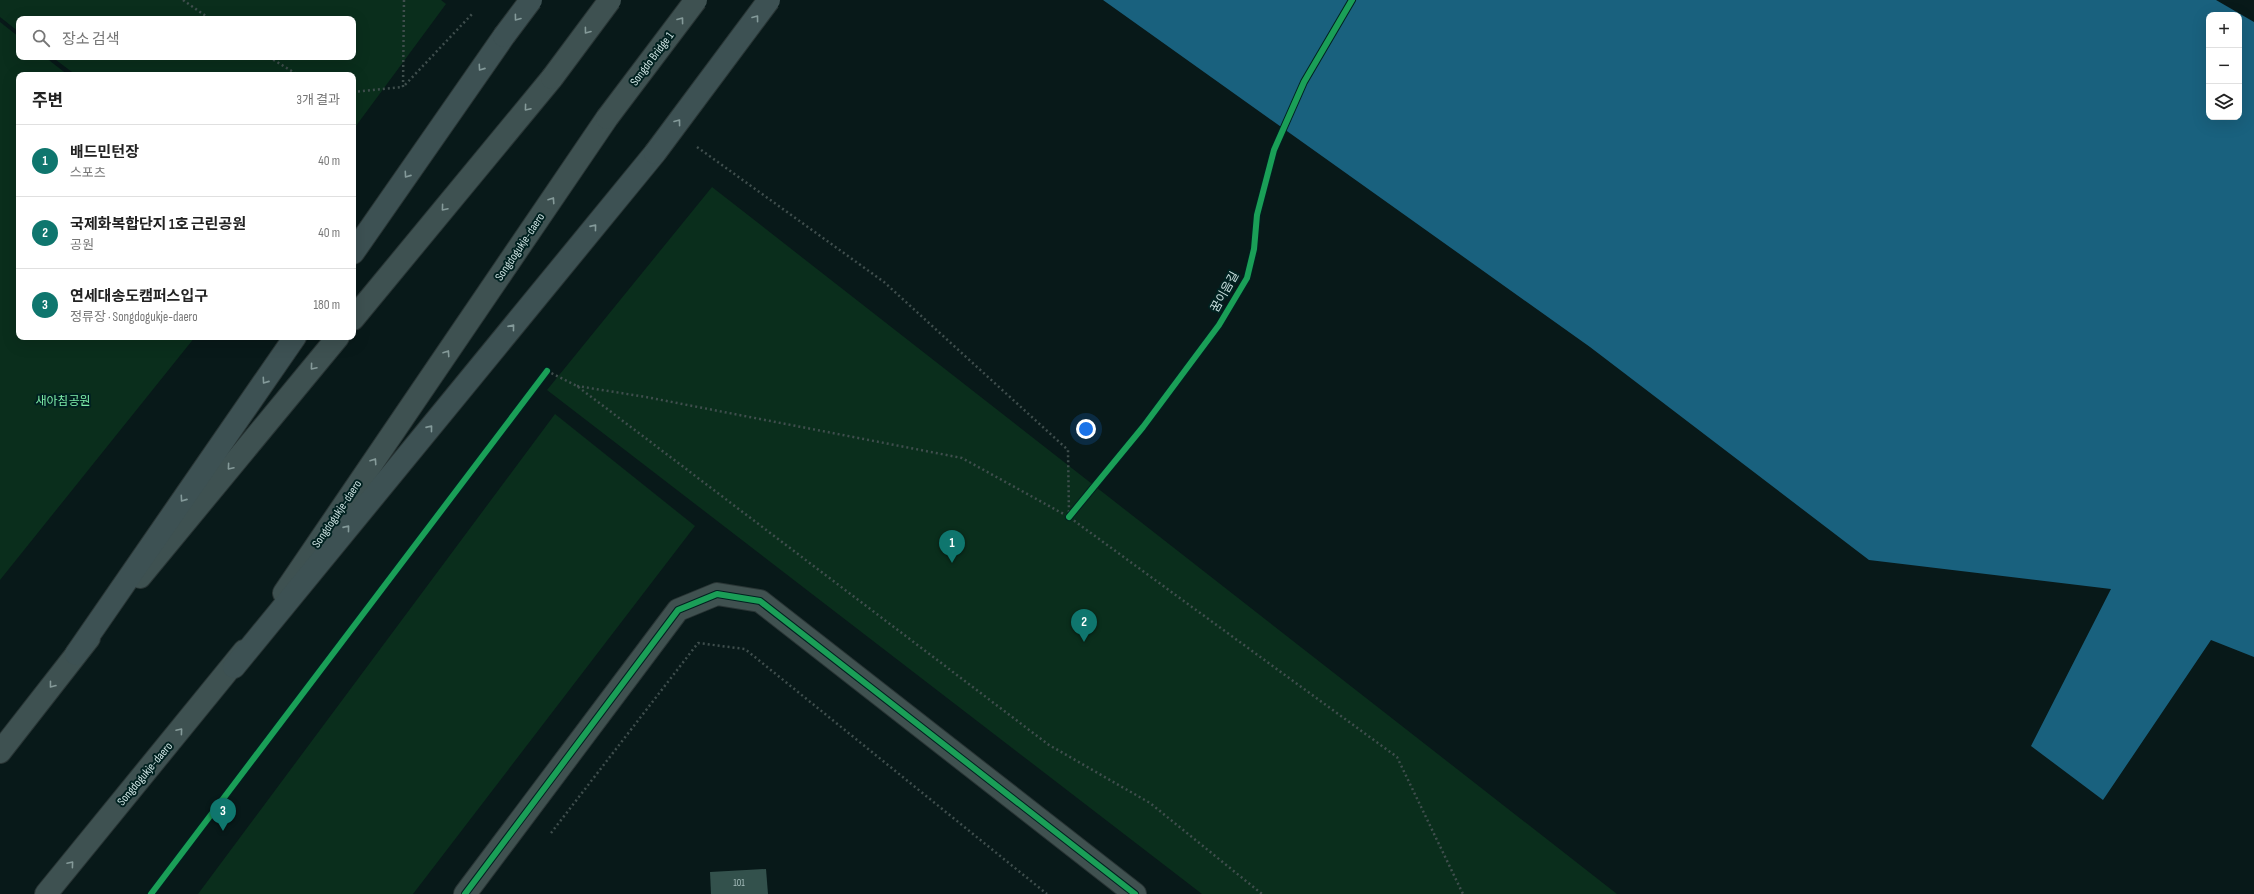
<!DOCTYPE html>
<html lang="ko">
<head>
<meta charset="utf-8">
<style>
  :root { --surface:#fff; --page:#f2f2f2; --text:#222; --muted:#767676; --line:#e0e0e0; --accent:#0f766e }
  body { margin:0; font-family:"Sofia Sans Condensed","Noto Sans KR",sans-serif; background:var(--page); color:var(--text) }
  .controls { position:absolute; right:12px; top:12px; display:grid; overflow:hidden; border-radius:8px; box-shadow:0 4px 16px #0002 }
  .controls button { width:36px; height:36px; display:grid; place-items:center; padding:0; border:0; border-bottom:1px solid var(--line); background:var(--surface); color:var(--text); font:20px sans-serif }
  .you { position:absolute; left:1086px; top:429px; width:14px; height:14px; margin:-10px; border:3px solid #fff; border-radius:50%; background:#1a73e8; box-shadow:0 0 0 6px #1a73e833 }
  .badge { display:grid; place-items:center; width:26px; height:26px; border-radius:50%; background:var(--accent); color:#fff; font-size:13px; font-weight:700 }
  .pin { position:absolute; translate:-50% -33px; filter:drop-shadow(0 1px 2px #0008) }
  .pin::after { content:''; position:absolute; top:21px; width:14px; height:12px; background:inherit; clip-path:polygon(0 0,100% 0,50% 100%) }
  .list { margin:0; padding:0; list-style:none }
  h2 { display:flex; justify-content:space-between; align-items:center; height:52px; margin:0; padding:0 16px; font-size:17px }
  h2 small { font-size:13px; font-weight:400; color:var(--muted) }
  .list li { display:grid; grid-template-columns:26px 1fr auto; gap:12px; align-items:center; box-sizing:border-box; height:72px; padding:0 16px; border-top:1px solid var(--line) }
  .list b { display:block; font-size:15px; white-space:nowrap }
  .list p { margin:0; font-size:13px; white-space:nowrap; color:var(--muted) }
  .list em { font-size:13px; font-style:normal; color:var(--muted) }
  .icon { flex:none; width:22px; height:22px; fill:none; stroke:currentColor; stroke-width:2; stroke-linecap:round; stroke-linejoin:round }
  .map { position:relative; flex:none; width:2254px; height:894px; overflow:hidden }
  .search { position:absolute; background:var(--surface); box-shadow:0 4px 16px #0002; left:16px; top:16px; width:340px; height:44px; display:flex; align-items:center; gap:10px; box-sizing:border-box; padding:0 14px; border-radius:8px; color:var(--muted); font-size:15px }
  .panel { position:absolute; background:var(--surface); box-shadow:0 4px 16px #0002; left:16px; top:72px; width:340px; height:268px; border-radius:8px }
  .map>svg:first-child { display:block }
  .green { fill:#0a2e1c }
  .water { fill:#19617e; fill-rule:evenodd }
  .building { fill:#33514c }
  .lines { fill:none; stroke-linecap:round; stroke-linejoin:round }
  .minor-casing { stroke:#293535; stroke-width:24 }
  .secondary-casing { stroke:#293535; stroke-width:24 }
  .primary-casing { stroke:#293535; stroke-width:24 }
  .path { stroke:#3f4e4d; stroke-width:2.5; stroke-dasharray:2 3; stroke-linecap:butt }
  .minor { stroke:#405150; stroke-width:22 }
  .secondary { stroke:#3e5151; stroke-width:22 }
  .primary { stroke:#3d5153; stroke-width:22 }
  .secondary-bridge-casing { stroke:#293535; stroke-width:24; stroke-linecap:butt }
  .primary-bridge-casing { stroke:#293535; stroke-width:24; stroke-linecap:butt }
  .secondary-bridge { stroke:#3e5151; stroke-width:22 }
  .primary-bridge { stroke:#3d5153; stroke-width:22 }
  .cycleway-casing { stroke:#002120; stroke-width:8 }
  .cycleway { stroke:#1a9f57; stroke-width:6 }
  .oneway { stroke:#849a9a }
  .oneway2 { stroke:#859a99 }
  .labels { text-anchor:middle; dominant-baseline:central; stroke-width:4; stroke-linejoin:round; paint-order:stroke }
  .number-label { font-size:10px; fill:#a6bebc }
  .street-label { font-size:12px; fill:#cce2e1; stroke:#002120 }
  .park-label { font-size:12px; fill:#7eedaa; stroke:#002120 }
</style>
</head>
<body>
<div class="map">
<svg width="2254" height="894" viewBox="0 0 2254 894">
  <rect width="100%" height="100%" fill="#081919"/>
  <path class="green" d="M0,0H441L446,4L353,130V75H76L52,57H353V19H19V32L0,17Z
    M0,22L19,37V57H45L68,75H19V337H195L0,580Z
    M712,187L1617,894H1202L547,390Z
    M555,414L695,526L413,894H198Z"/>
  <path class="water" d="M1103,0H2216L2254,22V657L2211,640L2103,800L2031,746L2111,589L1869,560L1590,347ZM2209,15H2239V117H2209Z"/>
  <path class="building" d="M766,869L768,894H711L710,872Z"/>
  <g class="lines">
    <g class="minor-casing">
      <path id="minor" d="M465,894L678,610L717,594L760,601L1135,894"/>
    </g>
    <g class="secondary-casing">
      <path id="secondary" d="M353,319L552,78
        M140,577L338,337
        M284,593L607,118
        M0,752L89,638
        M46,894L244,651"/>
    </g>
    <g class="primary-casing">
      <path id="primary" d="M353,253L504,36
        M76,654L295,337
        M234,667L655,153"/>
    </g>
    <path class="path" d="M183,0L210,19
      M404,0L403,87L473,13
      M269,57L298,75
      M353,92L403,87
      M697,147L884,282L1068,450L1069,517
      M547,371L577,386L1049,745L1150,803L1262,894
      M577,386L646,397L962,458L1069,517L1397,757L1463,894
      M551,833L698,643L745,649L1047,894"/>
    <use href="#minor" class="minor"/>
    <use href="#secondary" class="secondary"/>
    <use href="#primary" class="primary"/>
    <g class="secondary-bridge-casing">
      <path id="secondary-bridge" d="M552,78L610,0
        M607,118L696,0"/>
    </g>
    <g class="primary-bridge-casing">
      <path id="primary-bridge" d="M504,36L531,0
        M655,153L769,0"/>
    </g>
    <use href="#secondary-bridge" class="secondary-bridge"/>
    <use href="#primary-bridge" class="primary-bridge"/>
    <g class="cycleway-casing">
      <path id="cycleway" d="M1069,517L1143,427L1219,325L1247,278L1254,249L1257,215L1274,150L1304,82L1352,0
        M151,894L547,371
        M465,894L678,610L717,594L760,601L1135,894"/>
    </g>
    <use href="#cycleway" class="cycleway"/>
  </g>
  <defs><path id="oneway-chevron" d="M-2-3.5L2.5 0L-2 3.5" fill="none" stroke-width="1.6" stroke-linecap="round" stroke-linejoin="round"/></defs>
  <g class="oneway">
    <use href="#oneway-chevron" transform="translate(517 18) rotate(127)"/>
    <use href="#oneway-chevron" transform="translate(756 18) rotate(-53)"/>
    <use href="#oneway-chevron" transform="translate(481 68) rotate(125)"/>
    <use href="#oneway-chevron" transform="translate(678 122) rotate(-53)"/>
    <use href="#oneway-chevron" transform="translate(407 175) rotate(125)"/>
    <use href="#oneway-chevron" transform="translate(594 227) rotate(-51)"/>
    <use href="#oneway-chevron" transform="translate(512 327) rotate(-51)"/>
    <use href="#oneway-chevron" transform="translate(265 381) rotate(125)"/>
    <use href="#oneway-chevron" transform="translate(430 428) rotate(-51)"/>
    <use href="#oneway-chevron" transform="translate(183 499) rotate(125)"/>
    <use href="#oneway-chevron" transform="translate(347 528) rotate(-51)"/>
  </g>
  <g class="oneway2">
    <use href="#oneway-chevron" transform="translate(681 20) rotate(-53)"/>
    <use href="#oneway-chevron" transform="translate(587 31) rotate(127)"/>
    <use href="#oneway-chevron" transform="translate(527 108) rotate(130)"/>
    <use href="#oneway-chevron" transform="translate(552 200) rotate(-56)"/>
    <use href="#oneway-chevron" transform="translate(444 208) rotate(130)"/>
    <use href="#oneway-chevron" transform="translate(447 353) rotate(-56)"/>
    <use href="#oneway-chevron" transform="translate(313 367) rotate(130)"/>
    <use href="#oneway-chevron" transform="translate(374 461) rotate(-56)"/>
    <use href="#oneway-chevron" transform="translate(230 467) rotate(130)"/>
    <use href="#oneway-chevron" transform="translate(52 685) rotate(128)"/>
    <use href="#oneway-chevron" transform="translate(180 731) rotate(-50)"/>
    <use href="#oneway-chevron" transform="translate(71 864) rotate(-50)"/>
  </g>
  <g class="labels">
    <g class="number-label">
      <text x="739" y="883">101</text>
    </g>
    <g class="street-label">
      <text transform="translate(652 59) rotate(-53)">Songdo Bridge 1</text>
      <text transform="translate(520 247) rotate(-56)">Songdogukje-daero</text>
      <text transform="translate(1225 292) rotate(-61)">꿈이음길</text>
      <text transform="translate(337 514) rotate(-56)">Songdogukje-daero</text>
      <text transform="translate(145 774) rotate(-50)">Songdogukje-daero</text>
    </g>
    <g class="park-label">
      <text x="63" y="401">새아침공원</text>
    </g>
  </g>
</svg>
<div class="controls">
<button>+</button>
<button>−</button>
<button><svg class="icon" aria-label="layers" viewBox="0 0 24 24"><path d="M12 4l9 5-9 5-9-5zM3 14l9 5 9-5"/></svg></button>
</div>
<div class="you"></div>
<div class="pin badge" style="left:952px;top:563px">1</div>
<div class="pin badge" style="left:1084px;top:642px">2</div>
<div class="pin badge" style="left:223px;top:831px">3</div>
<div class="search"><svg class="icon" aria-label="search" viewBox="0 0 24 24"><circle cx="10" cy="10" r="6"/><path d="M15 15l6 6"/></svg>장소 검색</div>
<section class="panel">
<h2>주변<small>3개 결과</small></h2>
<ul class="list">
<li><span class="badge">1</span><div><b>배드민턴장</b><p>스포츠</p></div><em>40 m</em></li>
<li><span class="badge">2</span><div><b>국제화복합단지 1호 근린공원</b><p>공원</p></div><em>40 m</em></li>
<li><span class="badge">3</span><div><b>연세대송도캠퍼스입구</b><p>정류장 · Songdogukje-daero</p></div><em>180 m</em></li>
</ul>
</section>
</div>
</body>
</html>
